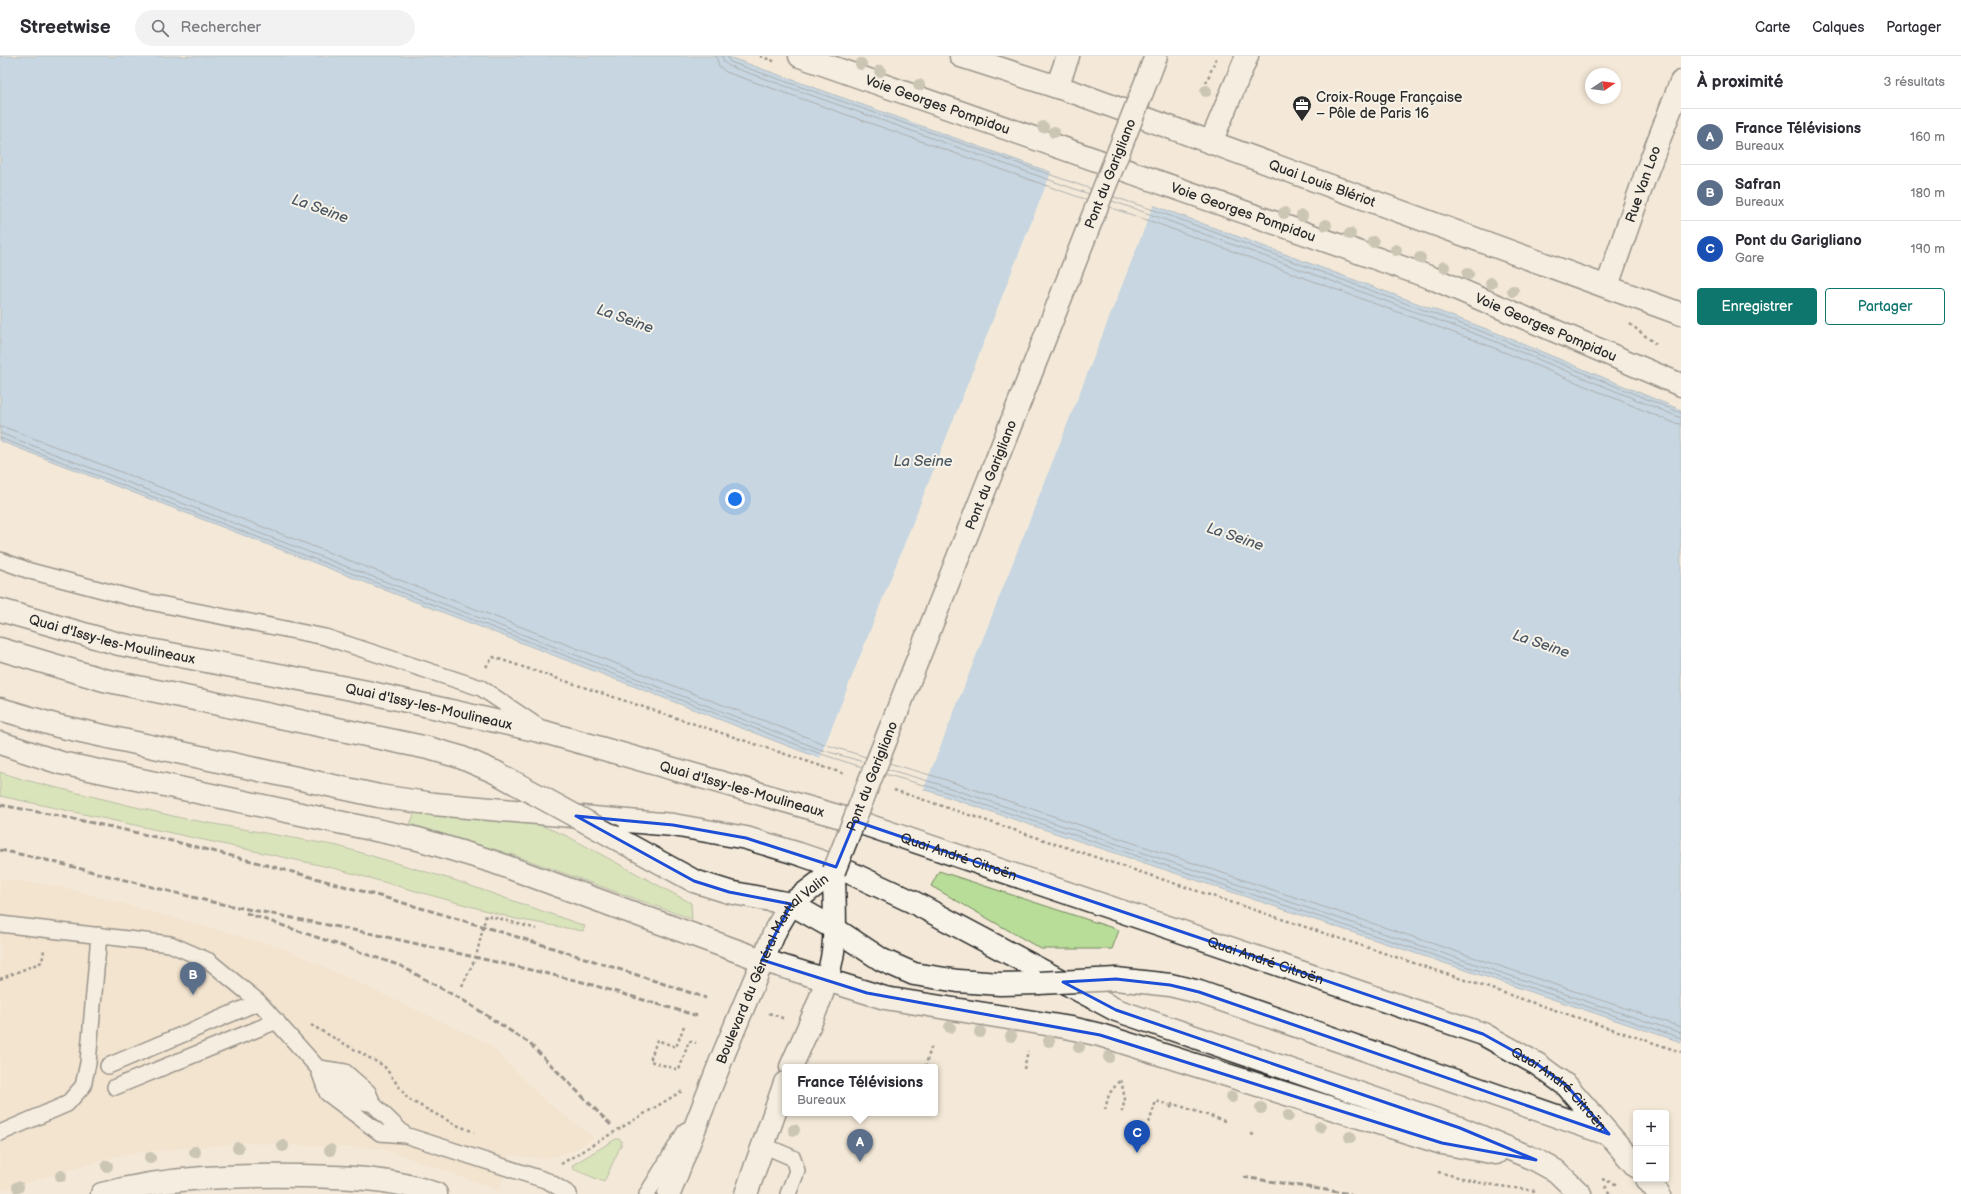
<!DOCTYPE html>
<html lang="fr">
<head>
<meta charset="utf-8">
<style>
  :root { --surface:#fff; --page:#f2f2f3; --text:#2b2b33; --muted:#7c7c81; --line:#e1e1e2; --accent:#0f766e }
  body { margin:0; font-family:"Balsamiq Sans",sans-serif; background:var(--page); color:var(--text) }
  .controls { position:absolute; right:12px; bottom:12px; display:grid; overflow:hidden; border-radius:4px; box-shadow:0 2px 6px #0003 }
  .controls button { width:36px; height:36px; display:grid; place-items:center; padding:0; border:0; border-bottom:1px solid var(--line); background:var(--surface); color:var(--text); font:20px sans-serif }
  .compass { position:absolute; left:1585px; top:12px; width:36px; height:36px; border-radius:50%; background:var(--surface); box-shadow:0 2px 6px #0003; rotate:77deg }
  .you { position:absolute; left:735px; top:443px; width:14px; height:14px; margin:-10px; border:3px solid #fff; border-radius:50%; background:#1a73e8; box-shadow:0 0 0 6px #1a73e833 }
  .badge { display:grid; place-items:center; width:26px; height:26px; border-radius:50%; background:var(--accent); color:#fff; font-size:13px; font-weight:700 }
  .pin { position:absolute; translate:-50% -33px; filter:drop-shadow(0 1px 2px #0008) }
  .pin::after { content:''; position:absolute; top:21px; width:14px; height:12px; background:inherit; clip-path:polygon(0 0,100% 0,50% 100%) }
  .popup { position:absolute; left:782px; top:1008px; width:156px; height:52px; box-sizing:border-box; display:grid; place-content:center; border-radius:4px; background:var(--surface); filter:drop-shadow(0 1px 3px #0005); font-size:13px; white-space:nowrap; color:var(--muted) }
  .popup b { font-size:15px; color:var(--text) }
  .popup::after { content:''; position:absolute; left:50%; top:100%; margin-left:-8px; border:8px solid transparent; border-top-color:var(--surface) }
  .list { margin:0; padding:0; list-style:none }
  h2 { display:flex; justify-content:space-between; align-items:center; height:52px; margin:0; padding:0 16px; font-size:17px }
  h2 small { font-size:13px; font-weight:400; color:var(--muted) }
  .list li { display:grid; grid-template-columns:26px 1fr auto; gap:12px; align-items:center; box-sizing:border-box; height:56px; padding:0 16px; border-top:1px solid var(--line) }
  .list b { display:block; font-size:15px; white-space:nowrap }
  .list p { margin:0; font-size:13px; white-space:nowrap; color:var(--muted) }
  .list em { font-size:13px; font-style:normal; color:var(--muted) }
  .actions { display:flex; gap:8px; padding:12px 16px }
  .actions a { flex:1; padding:9px 0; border:1px solid var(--accent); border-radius:4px; text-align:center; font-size:14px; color:var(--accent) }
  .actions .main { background:var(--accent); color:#fff }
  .icon { flex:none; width:22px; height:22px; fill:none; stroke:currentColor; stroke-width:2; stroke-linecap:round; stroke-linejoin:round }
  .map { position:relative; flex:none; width:1681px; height:1138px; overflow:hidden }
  header { display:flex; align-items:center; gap:24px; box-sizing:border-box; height:56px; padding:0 20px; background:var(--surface); border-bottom:1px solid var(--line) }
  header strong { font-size:19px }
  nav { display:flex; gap:22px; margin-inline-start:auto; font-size:14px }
  .search { width:280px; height:36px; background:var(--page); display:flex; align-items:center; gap:10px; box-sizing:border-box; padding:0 14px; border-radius:22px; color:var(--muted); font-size:15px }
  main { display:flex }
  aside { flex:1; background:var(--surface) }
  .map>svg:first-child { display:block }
  .built { fill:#f0ddc4 }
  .green { fill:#b8dd98; stroke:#728462 }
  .water { fill:#91bfeb; stroke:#68849e }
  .pier { fill:#f4e9d8 }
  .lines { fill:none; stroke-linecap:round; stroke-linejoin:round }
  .shore { stroke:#546678; stroke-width:1 }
  .lane-casing { stroke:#2b2b2b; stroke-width:18 }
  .street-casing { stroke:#2b2b2b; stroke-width:25 }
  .secondary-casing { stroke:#2b2b2b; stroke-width:25 }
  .primary-casing { stroke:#2b2b2b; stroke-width:25 }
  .highway-casing { stroke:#2b2b2b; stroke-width:25 }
  .path { stroke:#2b2b2b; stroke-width:2.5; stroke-dasharray:3 3; stroke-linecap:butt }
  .lane { stroke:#f7f3e8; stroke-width:15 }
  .street { stroke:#f7f3e8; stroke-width:22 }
  .secondary { stroke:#f7f3e8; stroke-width:22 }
  .primary { stroke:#f7f3e8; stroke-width:22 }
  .highway { stroke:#f7f3e8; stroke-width:22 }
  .rail { stroke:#2b2b2b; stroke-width:3; stroke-dasharray:6 3; stroke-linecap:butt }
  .primary-bridge-casing { stroke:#2b2b2b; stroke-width:25; stroke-linecap:butt }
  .primary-bridge { stroke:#f7f3e8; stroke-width:22 }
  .tree { fill:#998 }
  .marked { fill:none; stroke:#1d4ed8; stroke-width:3; stroke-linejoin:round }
  .labels { text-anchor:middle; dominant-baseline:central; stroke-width:4; stroke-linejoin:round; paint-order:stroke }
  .poi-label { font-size:14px; fill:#2b2b2b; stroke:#f7f3e8; text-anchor:start }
  .street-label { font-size:14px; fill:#2b2b2b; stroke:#f7f3e8 }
  .water-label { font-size:15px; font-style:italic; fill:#4a5765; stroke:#f7f3e8 }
</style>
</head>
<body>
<header>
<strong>Streetwise</strong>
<div class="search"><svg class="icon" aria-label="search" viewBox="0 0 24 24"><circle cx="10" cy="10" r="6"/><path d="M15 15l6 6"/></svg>Rechercher</div>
<nav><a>Carte</a><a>Calques</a><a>Partager</a></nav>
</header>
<main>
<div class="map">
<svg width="1681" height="1138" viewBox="0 0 1681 1138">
  <rect width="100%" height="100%" fill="#f4e9d8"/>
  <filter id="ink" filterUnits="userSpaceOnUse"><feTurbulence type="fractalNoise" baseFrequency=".025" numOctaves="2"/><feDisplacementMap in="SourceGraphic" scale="8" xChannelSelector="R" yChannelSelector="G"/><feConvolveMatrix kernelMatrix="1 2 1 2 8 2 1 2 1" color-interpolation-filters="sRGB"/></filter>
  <g filter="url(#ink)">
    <path class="built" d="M0,823L60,830L284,892L488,987L545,1044L594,1082L575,1094L560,1099L542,1103L509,1099L500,1135L383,1093L244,1087L125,1098L0,1135Z"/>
    <path class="green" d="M0,716L25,724L181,762L338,790L454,824L585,870L583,875L516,863L333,812L0,740Z
      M416,754L535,767L567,780L691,847L692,863L516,800L410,768Z
      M939,815L1119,874L1112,893H1041L931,830Z
      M616,1083H619L622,1085L621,1089L604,1126L573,1113L572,1111L574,1108Z"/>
    <path class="water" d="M0,0H726L1050,116L1158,151L1492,275L1681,354V986L932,736L819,702L0,385Z"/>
    <path class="pier" d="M1052,114L1154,148L939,694L923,735L819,704Z"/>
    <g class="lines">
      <path class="shore" d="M716,0L719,10L726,16L1087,144
        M722,0L724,6L729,10L1089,138
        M727,0L730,6L1091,133
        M1114,141L1157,155L1491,279L1681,357
        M1112,145L1155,160L1489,283L1681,362
        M1109,151L1153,166L1487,289L1674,367L1681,368
        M0,371L7,372L824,688L866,701
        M0,377L822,694L864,706
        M0,382L821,698L862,711
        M889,707L937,721L1681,971
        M887,713L935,727L1681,977
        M885,718L934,732L1681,982"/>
      <g class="lane-casing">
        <path id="lane" d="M0,504L30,515L140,544L325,581L481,632L539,671
          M0,868L170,888L209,905L259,946L318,1012L357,1045L373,1048
          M108,1010L259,946
          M318,1012L327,1037L380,1077L405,1079L548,1125L569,1138
          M319,1012L345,1016L368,1036L373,1048L405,1079
          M115,1031L277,965
          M0,1077L67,1048L83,1030L88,1007L99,879
          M763,1089L793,1102L797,1115L788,1138
          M647,1138L686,1074"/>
      </g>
      <g class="street-casing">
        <g id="street">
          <path d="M1057,31L1068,0"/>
          <path d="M1211,86L1247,0"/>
          <path id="s1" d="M1607,230L1648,112L1681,26"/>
        </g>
      </g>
      <g class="secondary-casing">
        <g id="secondary">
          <path id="s2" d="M961,0L1076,37L1681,258"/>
        </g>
      </g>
      <g class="primary-casing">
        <g id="primary">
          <path id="s3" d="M800,0L1432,222L1681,329"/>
          <path d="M1148,21L1156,0"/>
          <path id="s4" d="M0,554L119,588L367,636L548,677L855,765L1483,978L1537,1008L1567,1030L1636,1110"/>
          <path d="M0,593L104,624L428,692L460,701L495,716"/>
          <path d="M0,653L58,670L379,740L434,748L673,769L746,782L799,798L840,812L913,846L1116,954L1460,1072L1536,1104L1556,1115L1580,1138"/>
          <path d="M0,687L61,707L418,783L491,805L762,904L885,942L1071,972L1100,979L1442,1087L1496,1097"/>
          <path d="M614,781L694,825L729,836L791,848L835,873L882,904L914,918L958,925L1000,928L1039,927"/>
          <path d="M1116,923L1170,929L1199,936L1608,1078"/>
          <path d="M791,1011C806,976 825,939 832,902C837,874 834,844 834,815"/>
          <path d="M1647,1123L1659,1138"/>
          <path id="s5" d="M669,1138L724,997L776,873L791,848L834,815"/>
          <path d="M746,1138L785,1027"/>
        </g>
      </g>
      <g class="highway-casing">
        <path id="highway" d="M102,1138C166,1121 235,1119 301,1120C347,1121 393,1122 436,1138"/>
      </g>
      <path class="path" d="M760,0L776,6
        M1206,27L1217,0
        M1630,268L1657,289
        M486,611L493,601L845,718
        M894,734L1681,996
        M0,923L42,906L44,894
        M462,930L476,901L486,859L537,873
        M769,957L785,963
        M311,969L384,1010L408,1043L454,1068L474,1076
        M684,970L676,991L657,984L650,1005L679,1014L689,985L696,987
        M925,1011L932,989
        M1024,1013L1028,995
        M1121,1024L1125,1043L1121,1059
        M1172,1052L1169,1049L1174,1048L1225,1065
        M1105,1054L1109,1038L1120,1024
        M1149,1067L1156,1045L1169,1049
        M1251,1078L1255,1079
        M561,1108L682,1035
        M1438,1116L1486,1128L1536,1135
        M1602,1123L1618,1129
        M1605,1130L1611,1138"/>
      <use href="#lane" class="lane"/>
      <use href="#street" class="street"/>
      <use href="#secondary" class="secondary"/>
      <use href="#primary" class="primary"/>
      <use href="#highway" class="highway"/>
      <path class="rail" d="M0,749C121,770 240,801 358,834C475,867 591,903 706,942
        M0,794L38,802L212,846L378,879L579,925L698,960
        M246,857L401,910L466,946L529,987L611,1069
        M1243,1121L1351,1138"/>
      <g class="primary-bridge-casing">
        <g id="primary-bridge">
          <path d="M495,716L614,781"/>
          <path id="s6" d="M834,815L1148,21"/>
          <path d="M1039,927L1116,923"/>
        </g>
      </g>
      <use href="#primary-bridge" class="primary-bridge"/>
    </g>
    <g class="tree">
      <circle cx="861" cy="8" r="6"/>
      <circle cx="880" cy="15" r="6"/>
      <circle cx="919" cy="29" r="6"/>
      <circle cx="1206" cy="35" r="6"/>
      <circle cx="1043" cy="71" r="6"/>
      <circle cx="1054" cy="76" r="6"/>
      <circle cx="1284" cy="157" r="6"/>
      <circle cx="1302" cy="160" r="6"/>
      <circle cx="1326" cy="169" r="6"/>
      <circle cx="1350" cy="178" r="6"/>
      <circle cx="1373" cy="186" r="6"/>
      <circle cx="1396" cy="194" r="6"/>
      <circle cx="1420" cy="202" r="6"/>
      <circle cx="1444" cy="211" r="6"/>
      <circle cx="1468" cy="218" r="6"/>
      <circle cx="1491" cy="227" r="6"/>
      <circle cx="1513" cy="235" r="6"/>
      <circle cx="950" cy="971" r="6"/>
      <circle cx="980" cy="976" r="6"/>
      <circle cx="1011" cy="980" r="6"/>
      <circle cx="1049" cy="985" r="6"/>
      <circle cx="1079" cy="991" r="6"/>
      <circle cx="1109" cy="1001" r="6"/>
      <circle cx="1232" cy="1041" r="6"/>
      <circle cx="1261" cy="1052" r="6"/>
      <circle cx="1288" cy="1060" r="6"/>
      <circle cx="1320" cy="1071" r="6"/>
      <circle cx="794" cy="1074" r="6"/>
      <circle cx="1350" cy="1081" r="6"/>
      <circle cx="283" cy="1090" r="6"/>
      <circle cx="238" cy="1092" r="6"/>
      <circle cx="330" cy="1094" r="6"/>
      <circle cx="195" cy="1096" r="6"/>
      <circle cx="150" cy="1102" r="6"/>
      <circle cx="107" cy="1110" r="6"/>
      <circle cx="61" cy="1120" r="6"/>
      <circle cx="18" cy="1131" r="6"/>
    </g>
  </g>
  <path d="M0 0H1681V1138H0ZM576,760L673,769L746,782L836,811L855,765L1483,978L1537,1008L1567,1030L1609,1078L1199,936L1170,929L1116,923L1063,926L1116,954L1460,1072L1536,1104L1442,1087L1100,979L867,937L762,904L791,848L729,836L694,825Z" fill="#f4e9d8" fill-opacity=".55" fill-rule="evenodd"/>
  <path class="marked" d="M576,760L673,769L746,782L836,811L855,765L1483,978L1537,1008L1567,1030L1609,1078L1199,936L1170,929L1116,923L1063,926L1116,954L1460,1072L1536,1104L1442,1087L1100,979L867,937L762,904L791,848L729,836L694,825Z"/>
  <defs>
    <g id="office-pin" transform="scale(1)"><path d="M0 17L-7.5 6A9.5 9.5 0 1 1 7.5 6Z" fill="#2b2b2b" stroke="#f7f3e8"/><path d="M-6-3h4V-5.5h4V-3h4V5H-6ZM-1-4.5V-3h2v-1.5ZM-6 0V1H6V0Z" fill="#fff"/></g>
  </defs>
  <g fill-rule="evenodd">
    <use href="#office-pin" x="1302" y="49"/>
  </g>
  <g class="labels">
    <g class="poi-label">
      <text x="1316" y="41">Croix-Rouge Française<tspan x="1316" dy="16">– Pôle de Paris 16</tspan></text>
    </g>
    <g class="street-label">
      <text stroke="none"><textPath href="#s3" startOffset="146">Voie Georges Pompidou</textPath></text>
      <text stroke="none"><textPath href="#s6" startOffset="750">Pont du Garigliano</textPath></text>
      <text stroke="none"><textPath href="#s2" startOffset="383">Quai Louis Blériot</textPath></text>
      <text stroke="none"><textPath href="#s1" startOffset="108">Rue Van Loo</textPath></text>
      <text stroke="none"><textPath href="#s3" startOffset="470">Voie Georges Pompidou</textPath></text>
      <text stroke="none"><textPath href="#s3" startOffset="794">Voie Georges Pompidou</textPath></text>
      <text stroke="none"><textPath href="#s6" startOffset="426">Pont du Garigliano</textPath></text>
      <text stroke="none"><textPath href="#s4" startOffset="116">Quai d'Issy-les-Moulineaux</textPath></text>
      <text stroke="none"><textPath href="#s4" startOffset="440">Quai d'Issy-les-Moulineaux</textPath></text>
      <text stroke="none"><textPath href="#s6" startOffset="102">Pont du Garigliano</textPath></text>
      <text stroke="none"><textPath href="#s4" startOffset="764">Quai d'Issy-les-Moulineaux</textPath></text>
      <text stroke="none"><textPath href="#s4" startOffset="991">Quai André Citroën</textPath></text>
      <text stroke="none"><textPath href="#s4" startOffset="1315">Quai André Citroën</textPath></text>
      <text stroke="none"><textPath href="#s5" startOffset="250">Boulevard du Général Martial Valin</textPath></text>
      <text stroke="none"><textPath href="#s4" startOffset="1639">Quai André Citroën</textPath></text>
    </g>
    <g class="water-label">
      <text transform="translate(320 153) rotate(20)">La Seine</text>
      <text transform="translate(625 263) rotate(20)">La Seine</text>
      <text x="923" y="405">La Seine</text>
      <text transform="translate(1235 481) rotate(19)">La Seine</text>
      <text transform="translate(1541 588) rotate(19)">La Seine</text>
    </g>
  </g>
</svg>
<div class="controls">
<button>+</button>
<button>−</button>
</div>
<svg class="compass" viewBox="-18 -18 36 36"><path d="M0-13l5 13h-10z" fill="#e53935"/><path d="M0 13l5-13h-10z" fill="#7c7c81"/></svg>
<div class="you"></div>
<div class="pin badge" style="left:860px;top:1106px;background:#5c6f8a">A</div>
<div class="popup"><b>France Télévisions</b>Bureaux</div>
<div class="pin badge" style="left:193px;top:939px;background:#5c6f8a">B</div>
<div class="pin badge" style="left:1137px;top:1097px;background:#1a4fb4">C</div>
</div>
<aside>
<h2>À proximité<small>3 résultats</small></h2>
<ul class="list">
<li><span class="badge" style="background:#5c6f8a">A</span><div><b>France Télévisions</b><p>Bureaux</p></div><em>160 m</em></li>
<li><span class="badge" style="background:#5c6f8a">B</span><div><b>Safran</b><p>Bureaux</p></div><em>180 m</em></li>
<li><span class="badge" style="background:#1a4fb4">C</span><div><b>Pont du Garigliano</b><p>Gare</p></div><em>190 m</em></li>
</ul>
<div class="actions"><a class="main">Enregistrer</a><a>Partager</a></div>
</aside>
</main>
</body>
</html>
